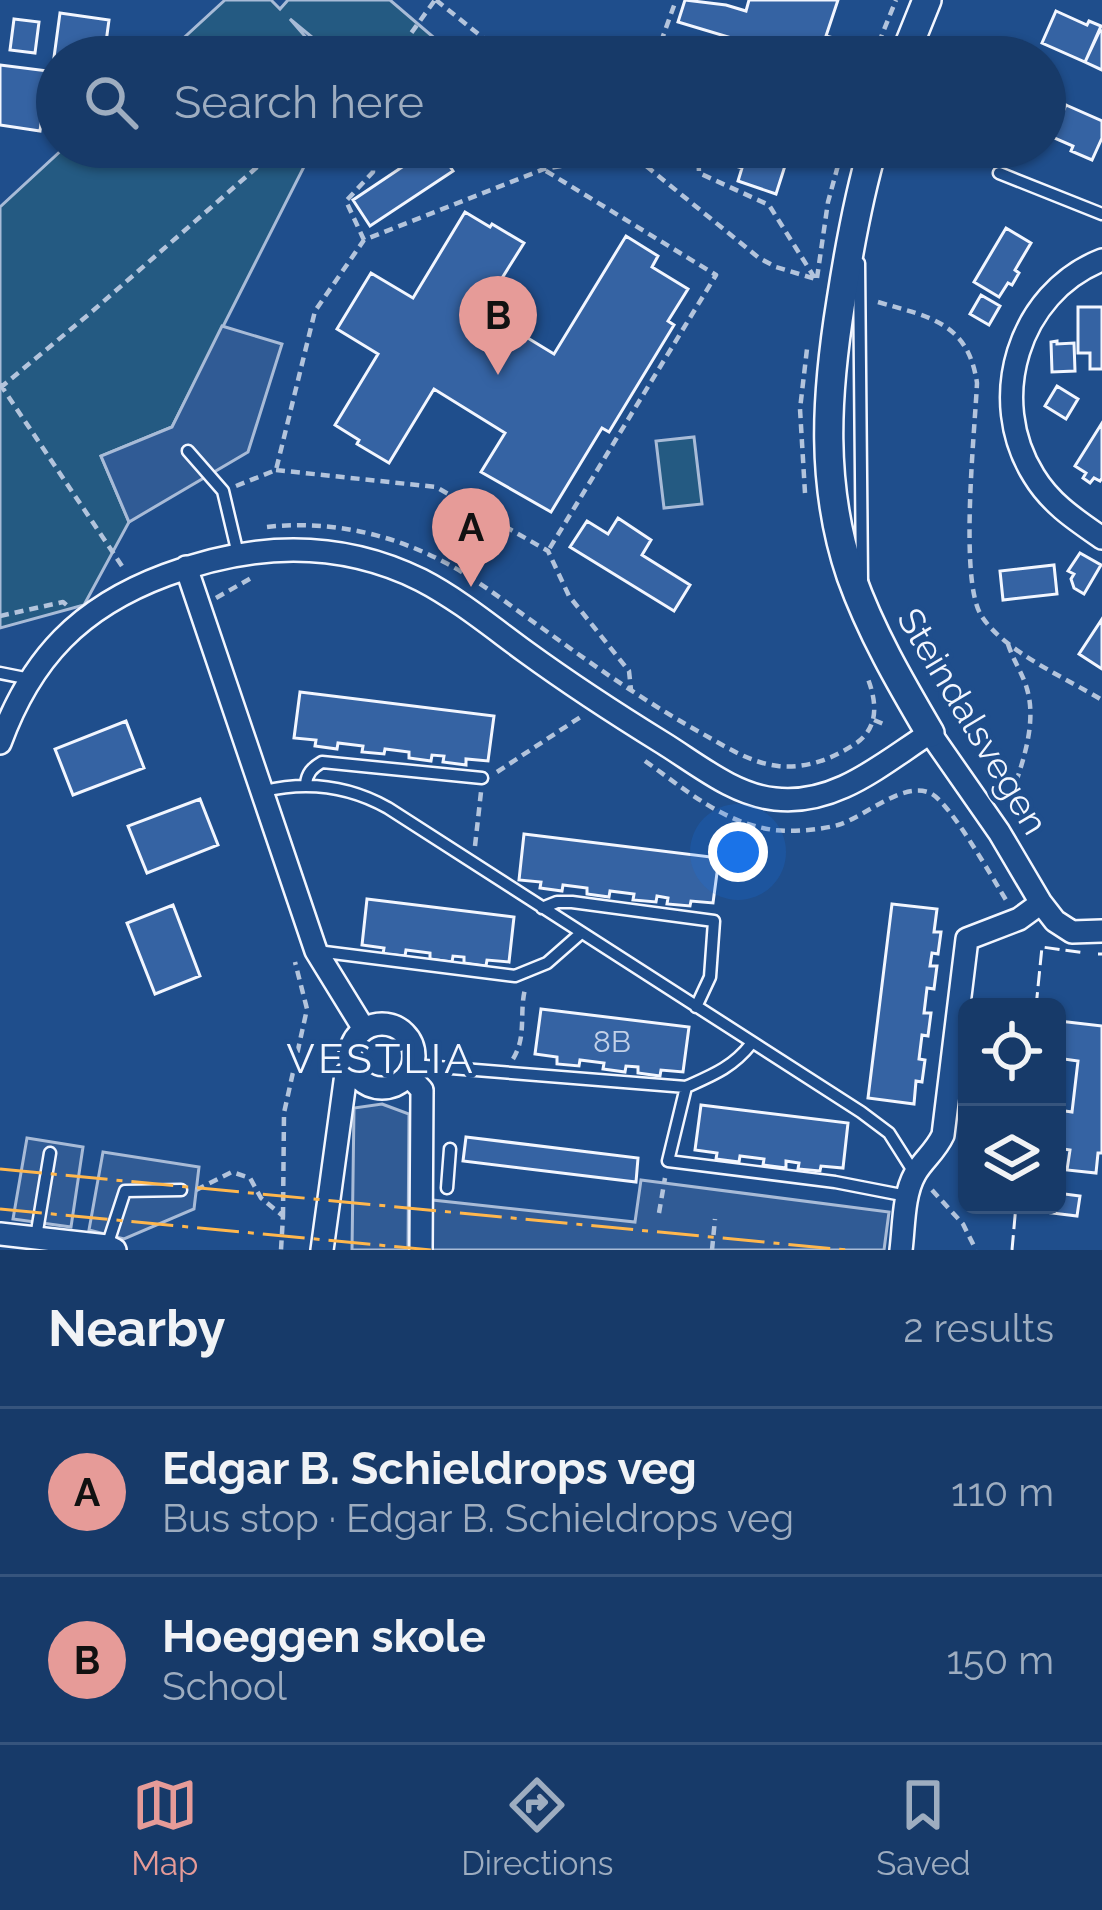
<!DOCTYPE html>
<html lang="en">
<head>
<meta charset="utf-8">
<style>
  :root { --surface:#173a69; --page:#20416f; --text:#f1f3f6; --muted:#9eadc0; --line:#36547d; --accent:#e69b98 }
  body { margin:0; font-family:Raleway,sans-serif; background:var(--page); color:var(--text) }
  .controls { position:absolute; right:36px; bottom:36px; display:grid; overflow:hidden; border-radius:18px; box-shadow:0 3px 9px #0004 }
  .controls button { width:108px; height:108px; display:grid; place-items:center; padding:0; border:0; border-bottom:3px solid var(--line); background:var(--surface); color:var(--text); font:60px sans-serif }
  .you { position:absolute; left:738px; top:852px; width:42px; height:42px; margin:-30px; border:9px solid #fff; border-radius:50%; background:#1a73e8; box-shadow:0 0 0 18px #1a73e833 }
  .badge { display:grid; place-items:center; width:78px; height:78px; border-radius:50%; background:var(--accent); color:#111; font-size:39px; font-weight:700 }
  .pin { position:absolute; translate:-50% -99px; filter:drop-shadow(0 3px 6px #0008) }
  .pin::after { content:''; position:absolute; top:63px; width:42px; height:36px; background:inherit; clip-path:polygon(0 0,100% 0,50% 100%) }
  .list { margin:0; padding:0; list-style:none }
  h2 { display:flex; justify-content:space-between; align-items:center; height:156px; margin:0; padding:0 48px; font-size:51px }
  h2 small { font-size:39px; font-weight:400; color:var(--muted) }
  .list li { display:grid; grid-template-columns:78px 1fr auto; gap:36px; align-items:center; box-sizing:border-box; height:168px; padding:0 48px; border-top:3px solid var(--line) }
  .list b { display:block; font-size:45px; white-space:nowrap }
  .list p { margin:0; font-size:39px; white-space:nowrap; color:var(--muted) }
  .list em { font-size:39px; font-style:normal; color:var(--muted) }
  .icon { flex:none; width:66px; height:66px; fill:none; stroke:currentColor; stroke-width:2; stroke-linecap:round; stroke-linejoin:round }
  .map { position:relative; flex:none; width:1102px; height:1250px; overflow:hidden }
  .search { position:absolute; background:var(--surface); box-shadow:0 3px 9px #0004; left:36px; right:36px; top:36px; height:132px; display:flex; align-items:center; gap:30px; box-sizing:border-box; padding:0 42px; border-radius:66px; color:var(--muted); font-size:45px }
  .sheet { height:492px; background:var(--surface) }
  nav { display:flex; justify-content:space-around; align-items:center; box-sizing:border-box; height:168px; border-top:3px solid var(--line); background:var(--surface); font-size:33px; color:var(--muted) }
  nav a { display:grid; justify-items:center; gap:6px }
  nav .on { color:var(--accent) }
  .map>svg:first-child { display:block }
  .green { fill:#245a82; stroke:#a8bbd7; stroke-width:3 }
  .parking { fill:#305b95; stroke:#a8bbd7; stroke-width:3 }
  .building { fill:#3563a3; stroke:#f2f6ff; stroke-width:3 }
  .lines { fill:none; stroke-linecap:round; stroke-linejoin:round }
  .service-casing { stroke:#f2f6ff; stroke-width:15 }
  .minor-casing { stroke:#f2f6ff; stroke-width:26 }
  .tertiary-casing { stroke:#f2f6ff; stroke-width:32 }
  .path { stroke:#b3c4dc; stroke-width:4.5; stroke-dasharray:9 6; stroke-linecap:butt }
  .service { stroke:#1f4e8c; stroke-width:10 }
  .minor { stroke:#1f4e8c; stroke-width:21 }
  .tertiary { stroke:#1f4e8c; stroke-width:27 }
  .fence { stroke:#f2f6ff; stroke-width:3; stroke-dasharray:15 6; stroke-linecap:butt }
  .power { stroke:#ffb74d; stroke-width:3; stroke-dasharray:42 9 6 9; stroke-linecap:butt }
  .labels { text-anchor:middle; dominant-baseline:central; stroke-width:9; stroke-linejoin:round; paint-order:stroke }
  .number-label { font-size:30px; fill:#c3d1e8 }
  .street-label { font-size:36px; fill:#f2f6ff; stroke:#1f4e8c }
  .quarter-label { font-size:42px; letter-spacing:3px; fill:#f2f6ff; stroke:#1f4e8c }
</style>
</head>
<body>
<div class="map">
<svg width="1102" height="1250" viewBox="0 0 1102 1250">
  <rect width="100%" height="100%" fill="#1f4e8c"/>
  <path class="green" d="M225,0H271L280,9L288,0H390L446,48L438,57H336L290,19L323,57H163Z
    M65,147H314L172,427L101,456L129,522L84,605L0,628V207Z
    M694,437L702,504L664,508L656,441Z"/>
  <path class="parking" d="M222,326L282,344L248,452L129,522L101,456L172,427Z
    M382,1104L409,1114L408,1250H352L354,1108Z
    M27,1138L83,1147L71,1227L13,1219Z
    M103,1152L199,1167L194,1209L124,1239L89,1230Z
    M641,1180L889,1212L884,1250H431L432,1200L635,1222Z"/>
  <path class="building" d="M685,0L726,5L746,11L749,0H838L826,36L830,37L823,57H741L745,42L678,22Z
    M1056,11L1087,25L1089,21L1101,26L1085,62L1042,43Z
    M60,13L109,20L104,57H57V73L52,72Z
    M14,19L39,22L35,53L10,50Z
    M1100,30L1102,31V70L1085,62Z
    M0,65L48,71L40,131L0,125Z
    M1045,95L1066,105L1050,141L1045,139Z
    M1066,105L1102,121V138L1092,160L1071,151L1073,146L1052,137Z
    M432,147H437L453,171L370,226L353,200Z
    M710,147H791L776,194L738,181L742,168L707,157Z
    M465,212L490,227L492,224L524,243L482,310L554,354L626,236L658,256L652,267L688,289L668,321L674,325L609,432L602,428L551,512L481,472L505,433L434,389L389,463L357,444L359,440L335,425L378,354L337,329L371,273L413,298Z
    M1006,228L1031,243L1015,270L1019,273L1012,285L1008,283L999,297L974,282Z
    M981,295L1000,306L989,325L970,314Z
    M1078,307H1102V369H1090V353H1078Z
    M1057,341V344L1074,343L1075,371L1052,372L1051,342Z
    M1057,386L1078,399L1066,419L1045,406Z
    M1102,423V478L1100,481L1094,478L1090,483L1083,478L1086,473L1075,466Z
    M618,518L651,540L642,555L690,585L674,611L570,547L587,521L608,534Z
    M1080,553L1101,565L1084,594L1074,588L1071,579L1074,574L1068,571Z
    M1054,565L1057,594L1003,600L1000,571Z
    M1102,619V669L1079,654Z
    M300,692L494,716L488,761L466,759V765L443,762L444,756L432,755L431,761L409,758V752L385,749L384,754L362,752L363,746L338,743L337,749L315,746L316,740L294,738Z
    M126,721L144,768L73,795L55,749Z
    M200,799L218,845L147,873L128,826Z
    M524,834L719,858L713,903L691,901L690,906L667,904L668,898L657,896L656,902L633,900L634,894L610,891L609,897L587,894V888L563,885L562,891L540,888L541,882L519,880Z
    M367,899L514,917L509,962L487,960L486,966L464,963V957L453,956L452,962L430,959V953L406,950L405,956L383,954L384,948L362,945Z
    M892,904L937,909L934,932H941L938,954L932,953L930,966H937L934,989L927,988L924,1013H931L928,1036L922,1035L919,1059L925,1060L922,1082L916,1081L914,1104L868,1098Z
    M173,905L200,976L155,994L127,923Z
    M541,1009L689,1027L683,1072L661,1070L660,1076L638,1073V1067L626,1066L625,1072L603,1069L604,1063L580,1060L579,1066L557,1064V1057L535,1054Z
    M1059,1021L1102,1026V1153H1098L1096,1173L1067,1170L1070,1150L1057,1148L1058,1110L1072,1112L1078,1061L1057,1058Z
    M701,1105L848,1123L843,1168L821,1166L820,1171L798,1169L799,1163L786,1161V1168L763,1165L764,1159L740,1156L739,1162L716,1159L717,1153L695,1150Z
    M466,1137L638,1158L636,1182L463,1161Z
    M1057,1193L1080,1196L1077,1216L1044,1212L1045,1205H1057Z"/>
  <g class="lines">
    <g class="service-casing">
      <path id="service" d="M999,173L1102,214
        M859,263L862,580
        M188,451L223,491L238,554
        M0,673L30,679
        M306,784C307,773 312,768 322,762L482,778
        M264,791C307,781 349,786 388,808L861,1112L889,1133L915,1174
        M542,908L557,902H572L714,921L710,977L696,1007
        M317,951L515,976L547,963L580,934
        M413,1065L686,1087L668,1161L835,1182L907,1196
        M686,1087C713,1075 733,1067 751,1044
        M447,1188L450,1149
        M36,1237L50,1153
        M107,1246L125,1191L181,1190"/>
    </g>
    <g class="minor-casing">
      <path id="minor" d="M1102,260C1018,293 986,400 1034,476C1051,504 1076,520 1102,538
        M186,567L316,951L364,1029
        M0,743C31,658 80,607 166,575C251,543 338,539 421,580C458,599 493,628 526,652C570,684 616,714 663,743C697,764 734,795 775,799C836,806 883,763 930,733L999,832L1041,903L1055,921L1072,932L1102,931
        M350 1056a32 32 0 1 1 64 0a32 32 0 1 1-64 0Z
        M408,1075L422,1090L421,1250
        M0,1234L107,1246L115,1250
        M322,1250L346,1074L353,1069
        M901,1250C904,1227 903,1195 915,1174C923,1160 935,1152 943,1135L967,939L1019,919L1041,903"/>
    </g>
    <g class="tertiary-casing">
      <path id="tertiary" d="M904,57L927,0
        M873,147C858,198 849,249 841,301C826,394 820,485 851,576C871,632 900,682 930,733"/>
    </g>
    <path class="path" d="M436,0L507,57
      M662,39L674,57
      M394,57L435,0
      M443,57H470
      M634,57L662,39L676,0
      M873,57L896,0
      M623,147L759,258L776,267L819,280
      M698,147L699,173L769,205L816,280
      M546,171L716,275L548,551
      M364,240L346,201L373,172V147
      M817,278L828,202L843,147
      M878,302C929,317 968,322 977,383C975,430 959,579 981,615C1003,651 1066,678 1102,700
      M0,384L124,569
      M0,388L88,315L280,147
      M276,470L436,487L548,551L569,596L629,671L631,690
      M236,486L276,470L315,311L364,240L544,169L632,154
      M805,493L800,409L807,349
      M267,527C328,520 389,533 444,562C479,580 510,606 542,628C594,666 647,703 703,734C726,747 751,763 778,766C806,769 832,759 855,744C879,728 877,703 868,679
      M216,598L253,577
      M0,616L63,602L69,607
      M1008,644C1013,660 1023,674 1027,689C1038,726 1020,770 1008,805
      M874,720L886,725
      M645,761C686,790 723,823 774,830C794,832 819,830 838,825C865,817 905,779 932,794C951,805 992,877 1006,900
      M497,772L582,716
      M475,846L481,792
      M513,1059C527,1036 519,1014 525,989
      M196,1190L232,1172L250,1178L261,1198L283,1216L281,1250
      M932,1190L963,1224L976,1250
      M659,1213L665,1178
      M283,1216L284,1113L307,1009L295,962
      M712,1250L715,1219"/>
    <use href="#service" class="service"/>
    <use href="#minor" class="minor"/>
    <use href="#tertiary" class="tertiary"/>
    <path class="fence" d="M1098,954H1102
      M1036,1007L1042,947L1086,953
      M1012,1250L1016,1205"/>
    <path class="power" d="M0,1169L847,1250
      M0,1209L431,1250"/>
  </g>
  <g class="labels">
    <g class="number-label">
      <text x="612" y="1041">8B</text>
    </g>
    <g class="street-label">
      <text transform="translate(973 721) rotate(59)">Steindalsvegen</text>
    </g>
    <g class="quarter-label">
      <text x="381" y="1058">VESTLIA</text>
    </g>
  </g>
</svg>
<div class="controls">
<button><svg class="icon" aria-label="locate" viewBox="0 0 24 24"><circle cx="12" cy="12" r="6"/><path d="M12 2v4M12 18v4M2 12h4M18 12h4"/></svg></button>
<button><svg class="icon" aria-label="layers" viewBox="0 0 24 24"><path d="M12 4l9 5-9 5-9-5zM3 14l9 5 9-5"/></svg></button>
</div>
<div class="you"></div>
<div class="pin badge" style="left:471px;top:587px">A</div>
<div class="pin badge" style="left:498px;top:375px">B</div>
<div class="search"><svg class="icon" aria-label="search" viewBox="0 0 24 24"><circle cx="10" cy="10" r="6"/><path d="M15 15l6 6"/></svg>Search here</div>
</div>
<section class="sheet">
<h2>Nearby<small>2 results</small></h2>
<ul class="list">
<li><span class="badge">A</span><div><b>Edgar B. Schieldrops veg</b><p>Bus stop · Edgar B. Schieldrops veg</p></div><em>110 m</em></li>
<li><span class="badge">B</span><div><b>Hoeggen skole</b><p>School</p></div><em>150 m</em></li>
</ul>
</section>
<nav>
<a class="on"><svg class="icon" aria-label="map" viewBox="0 0 24 24"><path d="M3 6l6-2 6 2 6-2v14l-6 2-6-2-6 2zM9 4v14M15 6v14"/></svg>Map</a>
<a><svg class="icon" aria-label="directions" viewBox="0 0 24 24"><path d="M12 3l9 9-9 9-9-9zM9 14v-3h6M13 9l2 2-2 2"/></svg>Directions</a>
<a><svg class="icon" aria-label="saved" viewBox="0 0 24 24"><path d="M7 4h10v16l-5-4-5 4z"/></svg>Saved</a>
</nav>
</body>
</html>
